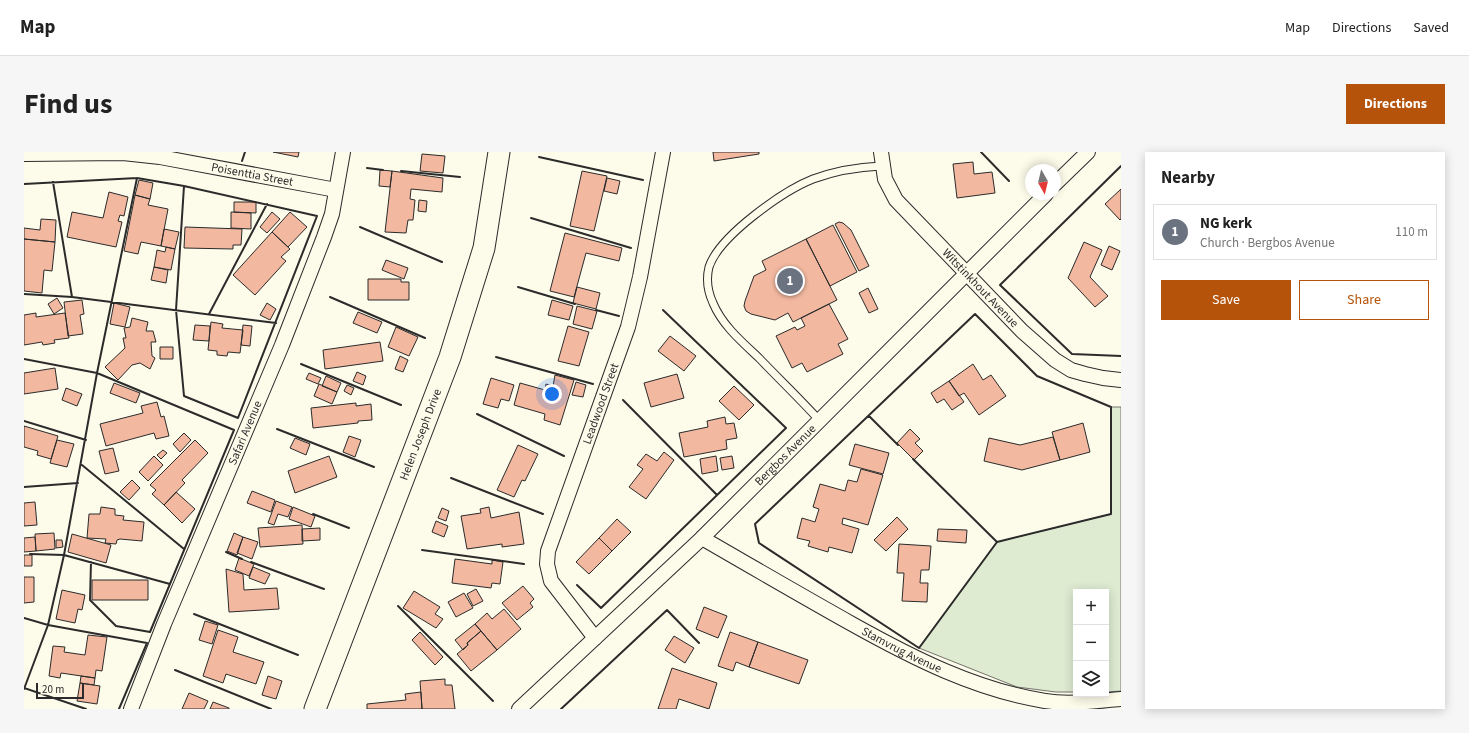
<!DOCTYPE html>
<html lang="en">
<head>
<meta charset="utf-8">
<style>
  :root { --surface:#fff; --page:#f6f6f6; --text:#222; --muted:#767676; --line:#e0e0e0; --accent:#b45309 }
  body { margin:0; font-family:"Source Sans 3",sans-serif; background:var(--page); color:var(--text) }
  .controls { position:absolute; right:12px; bottom:12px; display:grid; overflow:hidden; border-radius:0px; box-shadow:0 2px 10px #0003 }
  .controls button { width:36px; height:36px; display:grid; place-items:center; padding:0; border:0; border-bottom:1px solid var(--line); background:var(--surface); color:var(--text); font:20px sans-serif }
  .compass { position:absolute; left:1001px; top:12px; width:36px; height:36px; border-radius:50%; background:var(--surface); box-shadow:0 2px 10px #0003; rotate:172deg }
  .scale { position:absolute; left:12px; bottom:10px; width:48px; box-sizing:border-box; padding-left:4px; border:2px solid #2b2b2b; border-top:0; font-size:11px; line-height:14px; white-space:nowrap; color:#2b2b2b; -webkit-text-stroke:3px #fdfbea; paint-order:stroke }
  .you { position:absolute; left:528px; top:242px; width:14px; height:14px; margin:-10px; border:3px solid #fff; border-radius:50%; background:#1a73e8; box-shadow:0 0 0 6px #1a73e833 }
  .badge { display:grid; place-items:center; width:26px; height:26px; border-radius:50%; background:var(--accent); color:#fff; font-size:13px; font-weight:700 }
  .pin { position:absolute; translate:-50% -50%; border:2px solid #fff; box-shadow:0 1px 4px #0006 }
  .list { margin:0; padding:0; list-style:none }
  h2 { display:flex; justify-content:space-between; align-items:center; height:52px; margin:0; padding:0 16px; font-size:17px }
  h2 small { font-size:13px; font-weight:400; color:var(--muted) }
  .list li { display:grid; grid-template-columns:26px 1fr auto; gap:12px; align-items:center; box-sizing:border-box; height:56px; margin:0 8px 8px; padding:0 8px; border:1px solid var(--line); border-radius:0px }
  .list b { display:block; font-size:15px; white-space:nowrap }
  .list p { margin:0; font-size:13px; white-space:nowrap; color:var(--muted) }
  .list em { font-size:13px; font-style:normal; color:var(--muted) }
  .actions { display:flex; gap:8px; padding:12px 16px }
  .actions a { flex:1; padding:9px 0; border:1px solid var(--accent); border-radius:0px; text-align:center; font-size:14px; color:var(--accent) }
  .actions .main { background:var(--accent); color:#fff }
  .icon { flex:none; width:22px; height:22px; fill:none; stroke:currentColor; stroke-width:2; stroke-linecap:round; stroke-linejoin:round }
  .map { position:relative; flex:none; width:1097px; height:557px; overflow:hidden; border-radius:0px }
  header { display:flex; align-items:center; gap:24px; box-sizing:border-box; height:56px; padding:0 20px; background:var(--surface); border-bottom:1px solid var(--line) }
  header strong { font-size:19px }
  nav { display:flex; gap:22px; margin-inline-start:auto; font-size:14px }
  .intro { display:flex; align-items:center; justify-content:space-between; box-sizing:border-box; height:96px; padding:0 24px }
  h1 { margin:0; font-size:28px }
  .button { padding:10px 18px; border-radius:0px; background:var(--accent); color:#fff; font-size:14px; font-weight:700 }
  main { display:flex; gap:24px; padding:0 24px }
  aside { flex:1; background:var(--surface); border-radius:0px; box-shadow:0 2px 10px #0003 }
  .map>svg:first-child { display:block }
  .green { fill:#deebd1; stroke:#74746e }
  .building { fill:#f2b8a0; stroke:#2b2b2b }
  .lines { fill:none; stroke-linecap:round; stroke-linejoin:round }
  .lane-casing { stroke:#2b2b2b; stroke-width:9 }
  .street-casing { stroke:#2b2b2b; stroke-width:16 }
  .secondary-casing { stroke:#2b2b2b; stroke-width:23 }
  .lane { stroke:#fdfbea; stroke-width:7 }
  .street { stroke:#fdfbea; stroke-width:14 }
  .secondary { stroke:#fdfbea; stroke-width:21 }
  .wall { stroke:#2b2b2b; stroke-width:2 }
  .labels { text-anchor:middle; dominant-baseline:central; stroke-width:3; stroke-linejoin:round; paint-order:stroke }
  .street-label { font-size:12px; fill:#2b2b2b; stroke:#fdfbea }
</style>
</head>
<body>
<header>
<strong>Map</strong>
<nav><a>Map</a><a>Directions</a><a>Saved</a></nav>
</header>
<div class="intro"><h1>Find us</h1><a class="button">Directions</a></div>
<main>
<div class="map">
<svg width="1097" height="557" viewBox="0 0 1097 557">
  <rect width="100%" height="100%" fill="#fdfbea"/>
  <path class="green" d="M1087,255H1097V539L1082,540V440H1052V540H1032L993,535L895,496L973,390L1087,362Z"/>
  <path class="building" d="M249,0H275L274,5Z
    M689,0H735V2L690,9Z
    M398,2L421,4L419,21L396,19Z
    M949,10L950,22L968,20L971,41L933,46L929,12Z
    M356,18L368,19L366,35L355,34Z
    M368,19L419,26L418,40L387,37L386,47L391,48L389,68H384L382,81L361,80Z
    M558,19L583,24L570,79L546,74Z
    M583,26L596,29L593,42L580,39Z
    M115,28L129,31L126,47L111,43Z
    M1097,37V67L1096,68L1081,52Z
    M85,40L104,45L100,64L96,63L94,69L98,70L92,95L43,85L48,60L79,66Z
    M111,43L126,47L124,53L144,57L137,94L117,90L114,102L100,99Z
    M395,48L403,49L402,60L394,59Z
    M210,50H232V61L210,60Z
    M207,60L227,61V77L207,76Z
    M248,60L256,67L243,81L236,75Z
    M266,60L283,75L264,95L248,80Z
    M17,67L32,68L31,90L0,87V76L16,78Z
    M815,70L819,71L827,78L845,114L835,119L811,72Z
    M809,73L833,120L806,134L782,87Z
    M161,75L218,77L217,93H209V97L160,96Z
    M140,77L155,80L151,97L137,94Z
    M248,80L266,97L257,105L262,109L231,143L209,123Z
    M541,81L598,96L595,109L562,101L550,145L526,139Z
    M0,87L31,90L28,119L20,118L18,141L0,139Z
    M782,87L813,148L769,170L764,161L751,168L727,162L722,159L720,154L721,149L730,124L742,118L738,109Z
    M1060,90L1078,98L1066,125L1084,144L1071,155L1044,126Z
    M1085,94L1096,99L1088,118L1077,113Z
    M142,95L151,97L147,118L130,115L133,98L141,100Z
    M362,108L384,116L380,127L358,118Z
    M130,115L144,118L142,131L127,128Z
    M344,127H377V130H385V148H344Z
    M553,135L576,141L572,157L549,151Z
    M844,136L854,157L845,161L835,141Z
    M33,146L39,156L30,162L24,152Z
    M58,148L60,162L56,163L59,182L44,184L40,150Z
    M528,148L549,154L545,168L524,163Z
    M90,151L106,155L101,175L86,172Z
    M243,151L252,157L246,168L236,163Z
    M805,152L824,187L814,192L819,202L783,220L778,211L768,216L752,184L771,175L773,178L781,174L777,166Z
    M553,154L573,159L568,177L549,172Z
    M334,160L358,170L353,181L329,171Z
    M12,161V165L41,161L45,186L30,188L31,191L19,193L18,190L0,193V163Z
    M108,166L124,170L122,179H129L132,190H127L128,204L131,206L126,217L116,211L108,213L94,228L81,215L101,196L99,186H102L100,176L106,175Z
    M187,170L199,172L198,176L219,178L216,201L204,200L203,204L193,203V199L184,198Z
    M171,173L186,174L185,189L169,188Z
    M219,173L228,174L226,194L217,193Z
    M544,174L565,180L555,214L534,209Z
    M372,175L394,185L385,204L364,195Z
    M646,184L672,204L660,219L634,199Z
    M356,190L359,209L301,217L299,198Z
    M136,195H149V207H136Z
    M376,204L384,208L379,220L371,217Z
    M949,212L959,228L967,223L982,244L955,263L940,241L935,244L925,229Z
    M31,216L34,237L0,242V221Z
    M333,220L342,224L339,233L329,229Z
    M285,221L297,226L294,232L282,227Z
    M653,222L660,246L627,255L620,231Z
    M531,223L550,228L536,273L520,268L521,262L490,253L496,231L521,238L522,232L529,234Z
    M302,224L317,231L313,240L298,234Z
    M467,226L490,233L485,249L477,247L474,256L459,252Z
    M925,229L940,250L928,258L920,247L913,251L907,241Z
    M552,230L562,233L559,245L548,243Z
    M90,231L116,241L112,251L86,241Z
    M295,232L313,240L308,252L290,244Z
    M323,233L330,236L327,243L320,239Z
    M710,234L730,253L715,268L695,249Z
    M42,236L58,242L53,254L38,248Z
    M133,250L137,265L140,264L145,284L132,287L130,281L82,294L76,272L119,261L117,254Z
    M332,251V254L347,252L348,268L334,269V271L289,276L287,256Z
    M701,265L702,272L710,271L713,286L702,288L703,297L660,305L655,281L684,275L683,269Z
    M1059,271L1066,300L1036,308L1028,280Z
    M0,274L34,284L27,307L13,303L14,299L0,295Z
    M886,277L896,287L891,291L899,299L890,308L873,291Z
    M160,281L167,288L156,300L149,292Z
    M325,284L337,288L331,305L319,300Z
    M1029,285L1036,308L998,318L960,309L965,286L996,293Z
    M271,286L286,292L282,303L266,296Z
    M33,288L50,292L43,315L26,311Z
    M171,288L184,301L158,328L161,331L140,353L128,342L132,338L126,333Z
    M831,292L865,301L859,322L825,313Z
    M494,293L514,302L501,329L498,328L490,345L473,338Z
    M89,296L95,319L81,322L75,299Z
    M139,298L143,301L137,307L133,303Z
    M640,300L650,308L622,347L605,335L619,317L613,313L622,302L633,309Z
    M130,304L139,313L124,329L115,320Z
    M305,304L313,325L271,341L264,319Z
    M692,304L694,319L678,322L676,307Z
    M708,304L710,316L698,318L696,306Z
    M837,317L859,323L844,373L819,366L818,372L835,377L828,401L805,395L804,400L784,394L786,389L773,386L778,366L791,370L795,357L789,355L796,332L821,339L824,328L833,330Z
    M108,328L116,336L105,348L96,340Z
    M228,339L251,348L247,360L223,351Z
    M152,340L171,357L158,371L140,353Z
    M252,349L268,355L264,365L254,362L250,373L244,371Z
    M11,350L13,373L0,374V351Z
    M77,355L91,357V363L100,364L99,368L120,370L118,389L96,387L93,388L92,392L81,391L82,387L63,386L65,362H76Z
    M269,355L291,364L287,375L265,367Z
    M465,355L467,366L495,360L500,392L478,395V392L443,397L437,364L457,361L456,357Z
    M418,356L425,359L422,369L414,366Z
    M873,365L884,377L862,399L850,388Z
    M593,367L607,380L588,399L575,386Z
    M412,369L424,374L420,385L408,380Z
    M278,373L279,392L236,395L234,376Z
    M296,376V388L278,389V377Z
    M914,377L943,378L942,391L913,389Z
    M30,381L31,397L12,399L11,382Z
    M210,381L219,385L213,403L203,399Z
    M48,382L87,393L82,411L44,400Z
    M11,385L12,399L0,400V386Z
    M219,385L234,390L228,407L213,401Z
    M575,386L588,399L565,422L552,410Z
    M32,388H38L39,395L32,396Z
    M875,392L907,394L905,418H897L896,431H904L903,450L878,449L880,421H873Z
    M0,403H8V414H0Z
    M215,406L230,412L225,424L211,418Z
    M431,407L468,412V408L479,410L476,432L468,431L467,436L428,431Z
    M229,415L246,422L241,432L225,426Z
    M202,417L219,422L220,438L253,436L255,457L205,460Z
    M0,425H10V450L0,451Z
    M68,428H124V448H68Z
    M499,434L510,447L506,451L509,455L493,468L478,451Z
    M452,437L459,449L449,454L443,442Z
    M38,438L61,443L58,458L54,457L51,471L32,467Z
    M390,439L416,455L411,462L419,467L412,476L379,456Z
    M440,441L449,456L432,465L424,450Z
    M680,455L703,464L694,486L672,477Z
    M480,457L497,477L473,498L451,472L463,461L468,467Z
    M181,469L194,473L188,492L175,488Z
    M451,472L457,479L443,491L444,493L439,498L431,488Z
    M194,478L214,485L209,500L240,510L232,532L202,522L199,531L179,524Z
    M457,479L473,498L447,519L433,502L444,493L443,491Z
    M396,480L419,505L411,513L388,488Z
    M706,480L734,490L725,515L712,510L709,519L694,514Z
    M64,483L83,485L78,519L72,518L71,526L37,521L36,526L25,524L29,494L41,495L40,500L61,503Z
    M650,484L670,496L661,511L641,498Z
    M734,490L784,508L775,532L725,515Z
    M648,516L693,531L685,557L655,547L652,557H634Z
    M57,524L71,526L70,533L56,531Z
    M244,524L258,529L252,547L238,543Z
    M421,527V533H428L431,557H398L396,529Z
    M56,531L76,534L73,552L53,549Z
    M397,540L398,557H343V552L382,548L381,542Z
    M165,541L184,549L180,557H158Z
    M189,550L205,556V557H186Z"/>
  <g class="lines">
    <g class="lane-casing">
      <path id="lane" d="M796,269C776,247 755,227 735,206C718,190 698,173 689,151C684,140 682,127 685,115C695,84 759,39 789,27C811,19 835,15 857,14"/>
    </g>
    <g class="street-casing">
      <g id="street">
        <path id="s1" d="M857,0L861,27L872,48L998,179L1031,208L1047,218L1061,222L1079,226L1097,228"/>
        <path id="s2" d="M0,2L99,1L136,5L312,38"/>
        <path d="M1031,32L1064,0"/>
        <path id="s3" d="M678,386C728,415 778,444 828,472C889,506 952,538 1021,549C1046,553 1072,549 1097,547"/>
        <path id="s4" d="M571,486L527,429L523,412L524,399L604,175L616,125L639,0"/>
        <path id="s5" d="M107,557L140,472L258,193L300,85L308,62L319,0"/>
        <path id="s6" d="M495,557L678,386L1022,42"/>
      </g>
    </g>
    <g class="secondary-casing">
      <g id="secondary">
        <path id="s7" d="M291,557L426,205L460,96L475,0"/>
      </g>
    </g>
    <use href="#lane" class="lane"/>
    <use href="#street" class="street"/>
    <use href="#secondary" class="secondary"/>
    <path class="wall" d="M957,0L985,29
      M515,5L619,28
      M218,9L221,0
      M1097,14L976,133L1048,202L1097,204
      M343,16L359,18
      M377,19L436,25
      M29,30L48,145
      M0,32L113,26L160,34L293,64L214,266L160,244L152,158L160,34
      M507,66L607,96
      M336,75L418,110
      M494,135L551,152
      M0,142L48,145L252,171
      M306,145L401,186
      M572,158L595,164
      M185,162L243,52
      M951,162L1013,224L1087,255V362L973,390L895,496L735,391L731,372Z
      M472,205L569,232
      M0,207L73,221L210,278L126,480L92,474L66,448L67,410
      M277,212L377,253
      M599,248L693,343
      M453,262L540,304
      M845,264L874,293
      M0,269L62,288
      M253,277L350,315
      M889,307L973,390
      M58,313L160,397
      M427,326L519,362
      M0,335L54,331
      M289,362L325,376
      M398,398L500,412
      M202,400L218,407
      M6,402L40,403L146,432
      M227,410L300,437
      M553,433L577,456L762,276L639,158
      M374,454L469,549
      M170,462L274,503
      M0,466L24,473L123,491L95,557
      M151,518L247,557
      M0,536L62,557
      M0,537L24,473L40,403L73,221L113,26
      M537,557L643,458L675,491"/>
  </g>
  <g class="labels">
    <g class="street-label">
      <text stroke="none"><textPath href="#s2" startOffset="230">Poisenttia Street</textPath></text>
      <text stroke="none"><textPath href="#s1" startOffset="173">Witstinkhout Avenue</textPath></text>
      <text stroke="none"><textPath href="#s4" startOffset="259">Leadwood Street</textPath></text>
      <text stroke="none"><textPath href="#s5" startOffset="299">Safari Avenue</textPath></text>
      <text stroke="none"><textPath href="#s7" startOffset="294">Helen Joseph Drive</textPath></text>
      <text stroke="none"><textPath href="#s6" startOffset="368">Bergbos Avenue</textPath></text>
      <text stroke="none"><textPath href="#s3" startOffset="229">Stamvrug Avenue</textPath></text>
    </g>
  </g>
</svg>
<div class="controls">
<button>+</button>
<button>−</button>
<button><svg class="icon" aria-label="layers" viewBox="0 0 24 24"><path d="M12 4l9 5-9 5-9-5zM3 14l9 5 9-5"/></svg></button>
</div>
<svg class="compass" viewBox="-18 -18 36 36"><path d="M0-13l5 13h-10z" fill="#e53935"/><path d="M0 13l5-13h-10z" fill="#767676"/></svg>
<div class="scale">20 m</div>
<div class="you"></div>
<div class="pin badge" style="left:766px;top:129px;background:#6b7280">1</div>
</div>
<aside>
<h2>Nearby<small></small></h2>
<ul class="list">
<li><span class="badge" style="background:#6b7280">1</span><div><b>NG kerk</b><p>Church · Bergbos Avenue</p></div><em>110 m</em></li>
</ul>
<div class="actions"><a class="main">Save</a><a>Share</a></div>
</aside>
</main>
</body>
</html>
